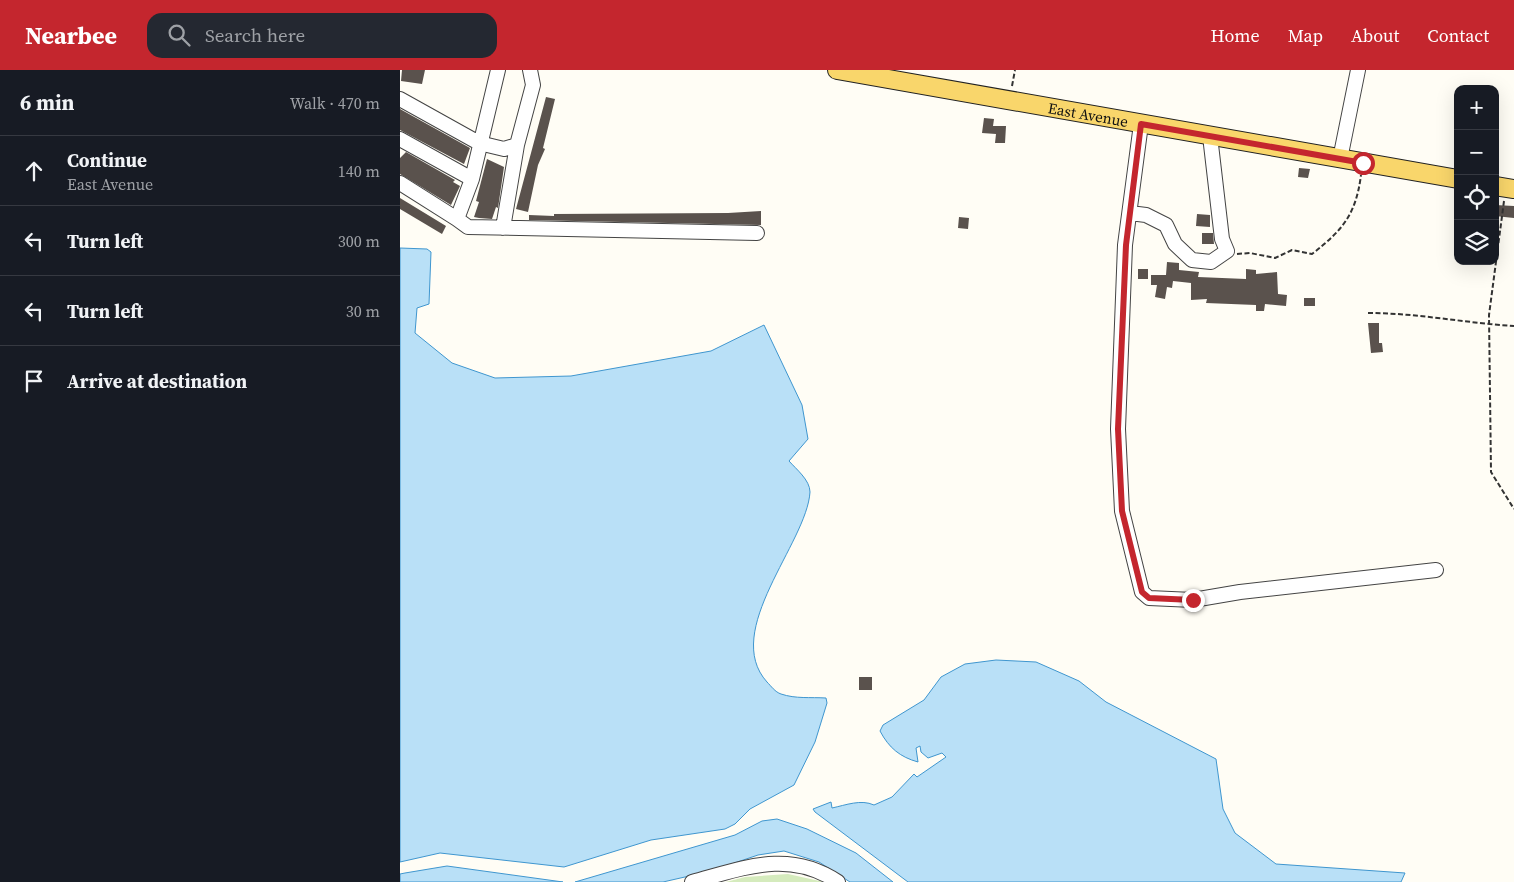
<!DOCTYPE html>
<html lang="en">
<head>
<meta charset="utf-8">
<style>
  :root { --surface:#171b24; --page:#242831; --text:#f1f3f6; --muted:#9ea1a6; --line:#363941; --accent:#c4262e }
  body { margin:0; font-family:"Source Serif 4",serif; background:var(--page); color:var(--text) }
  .controls { position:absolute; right:15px; top:15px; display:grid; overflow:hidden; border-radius:10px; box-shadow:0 5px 20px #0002 }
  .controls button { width:45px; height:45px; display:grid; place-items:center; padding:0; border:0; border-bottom:1px solid var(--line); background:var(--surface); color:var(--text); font:25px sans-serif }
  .stop { position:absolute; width:15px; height:15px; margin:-11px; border:4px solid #c4262e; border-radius:50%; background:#fff }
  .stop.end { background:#c4262e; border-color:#fff; box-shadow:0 1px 5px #0008 }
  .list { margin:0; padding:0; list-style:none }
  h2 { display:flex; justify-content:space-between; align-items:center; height:65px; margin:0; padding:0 20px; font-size:21px }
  h2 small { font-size:16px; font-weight:400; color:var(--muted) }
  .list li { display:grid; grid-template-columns:32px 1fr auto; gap:15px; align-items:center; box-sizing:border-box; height:70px; padding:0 20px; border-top:1px solid var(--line) }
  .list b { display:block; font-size:19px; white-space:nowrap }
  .list p { margin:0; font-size:16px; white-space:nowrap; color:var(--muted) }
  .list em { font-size:16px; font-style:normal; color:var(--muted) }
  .icon { flex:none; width:28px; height:28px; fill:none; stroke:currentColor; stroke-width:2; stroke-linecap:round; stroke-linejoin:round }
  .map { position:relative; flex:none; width:1114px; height:812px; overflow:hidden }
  header { display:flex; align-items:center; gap:30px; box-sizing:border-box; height:70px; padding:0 25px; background:var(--accent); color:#fff }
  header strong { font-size:24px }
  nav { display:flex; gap:28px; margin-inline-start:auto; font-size:18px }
  .search { width:350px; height:45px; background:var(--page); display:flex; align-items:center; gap:12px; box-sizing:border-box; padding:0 18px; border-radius:15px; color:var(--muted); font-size:19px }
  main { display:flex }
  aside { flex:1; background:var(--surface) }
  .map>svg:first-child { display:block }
  .green { fill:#d5ebbd }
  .water { fill:#b9e0f7; stroke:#3f96cf }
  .building { fill:#5a524d }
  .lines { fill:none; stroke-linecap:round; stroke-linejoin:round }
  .minor-casing { stroke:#444; stroke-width:16 }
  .major-casing { stroke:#222; stroke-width:20 }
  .path { stroke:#333; stroke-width:2; stroke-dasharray:5 2.5; stroke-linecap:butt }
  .minor { stroke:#fff; stroke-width:14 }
  .major { stroke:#f9d66b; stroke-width:18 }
  .route { stroke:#c4262e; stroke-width:6 }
  .labels { text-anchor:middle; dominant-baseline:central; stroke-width:5; stroke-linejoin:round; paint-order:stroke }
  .street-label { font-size:15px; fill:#111; stroke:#fff }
</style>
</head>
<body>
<header>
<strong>Nearbee</strong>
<div class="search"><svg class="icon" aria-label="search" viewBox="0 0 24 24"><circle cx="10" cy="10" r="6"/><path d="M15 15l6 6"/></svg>Search here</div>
<nav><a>Home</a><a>Map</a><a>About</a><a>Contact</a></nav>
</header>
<main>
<aside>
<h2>6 min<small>Walk · 470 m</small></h2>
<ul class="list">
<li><svg class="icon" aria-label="ahead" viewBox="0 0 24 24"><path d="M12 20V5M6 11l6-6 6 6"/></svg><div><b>Continue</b><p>East Avenue</p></div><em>140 m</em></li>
<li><svg class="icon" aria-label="left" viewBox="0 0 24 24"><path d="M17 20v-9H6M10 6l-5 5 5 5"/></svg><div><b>Turn left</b></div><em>300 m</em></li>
<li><svg class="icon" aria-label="left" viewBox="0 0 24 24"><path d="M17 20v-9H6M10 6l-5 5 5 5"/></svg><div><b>Turn left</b></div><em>30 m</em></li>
<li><svg class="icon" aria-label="arrive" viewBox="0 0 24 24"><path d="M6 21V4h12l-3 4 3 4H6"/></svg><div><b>Arrive at destination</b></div></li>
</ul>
</aside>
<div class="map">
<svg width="1114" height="812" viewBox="0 0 1114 812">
  <rect width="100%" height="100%" fill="#fffdf5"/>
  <path class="green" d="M388,804L424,812H326L345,807Z"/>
  <path class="water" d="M0,178L27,179L31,182L29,234L17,238L15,263L52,293L95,308L171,306L311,281L364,255L402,335L408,369L389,391C396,399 410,410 410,422C407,473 321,561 367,612C371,616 375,622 381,624C396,629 410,627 426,628L427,633L415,672L394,715L350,739L335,754L325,759L251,770L164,797L40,783L0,792Z
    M596,590L636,592L679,611L706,632L816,689L823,739L835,763L876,794L1005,803L1001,812H508L415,742L413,739L431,732L432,738C446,735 461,729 474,735L492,727L514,704L517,707L546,687L542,683L528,688L521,682L520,676L516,678L518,692C500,687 489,678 480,661L483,655L524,630L541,607L565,594Z
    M377,749L407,759L456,783L493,812H450L419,792L384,781L358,785L311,801L263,812H175L335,765L362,751Z
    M47,796L163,812H0V804L5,803Z"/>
  <path class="building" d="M2,0H25L22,14L1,11Z
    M146,27L155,29L143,78L145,79L138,95L128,142L116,139Z
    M0,39L70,78L64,94L0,60Z
    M584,48L594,49L593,56H606L605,73H595L596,64L582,63Z
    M6,82L55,110L53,112L60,116L51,135L0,104V88Z
    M87,89L104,97L98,138L96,137L92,149L79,148L74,147L79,132L76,131Z
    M899,98L910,99L908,108L898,107Z
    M0,128L46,156L42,164L0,139Z
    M1095,135L1114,136V148L1095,146Z
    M361,141V155L129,150V145L154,146V144L328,143Z
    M797,144L810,145V157L796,156Z
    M559,147L569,148L568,159L558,158Z
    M802,163H813L814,174H802Z
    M767,192L779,193V200L799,202L798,207L846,209V199L856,200V204L877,202L878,224L887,225L886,236L865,234L864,241H856V235L806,233L807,229L791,230V213L773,211L772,218L767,217L765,229L755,227L757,215H751V205H766Z
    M738,199H748V209H738Z
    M904,228H915V236H904Z
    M968,253H979V273H982L983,282L971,283Z
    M459,607H472V620H459Z"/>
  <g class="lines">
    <g class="minor-casing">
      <path id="minor" d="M0,29L79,73L104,79L117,75L133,15L130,0
        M741,54L725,175L718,359L722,441L742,522L749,528L793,530L840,522L1036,500
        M0,69L72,109L98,0
        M940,89L958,0
        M0,113L57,149L72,109
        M730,143L746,145L766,155L775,174L792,190L811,192L827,181L822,169L810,66
        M57,149L68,157L357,163
        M103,158L117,75
        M292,812C344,798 389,779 438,812"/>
    </g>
    <g class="major-casing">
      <g id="major">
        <path id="s1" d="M437,0L1058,109"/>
        <path d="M1095,116L1114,119"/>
      </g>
    </g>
    <path class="path" d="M612,16L615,0
      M1104,131L1089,245L1091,402L1114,439
      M837,184L850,183L875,188L892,180L912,184C943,160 956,144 961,105
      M968,243C1017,243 1065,253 1114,256"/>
    <use href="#minor" class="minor"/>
    <use href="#major" class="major"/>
  </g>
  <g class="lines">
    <path class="route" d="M793,530L749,528L742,522L722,441L718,359L726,175L741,54L963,93"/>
  </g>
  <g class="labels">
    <g class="street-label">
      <text stroke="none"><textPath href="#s1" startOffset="255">East Avenue</textPath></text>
    </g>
  </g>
</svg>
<div class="controls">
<button>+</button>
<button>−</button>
<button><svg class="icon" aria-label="locate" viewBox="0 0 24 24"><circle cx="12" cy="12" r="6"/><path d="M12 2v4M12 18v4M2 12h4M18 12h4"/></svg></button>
<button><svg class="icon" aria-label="layers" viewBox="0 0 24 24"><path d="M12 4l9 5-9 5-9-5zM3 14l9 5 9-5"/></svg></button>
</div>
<div class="stop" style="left:963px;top:93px"></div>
<div class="stop end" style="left:793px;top:530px"></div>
</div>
</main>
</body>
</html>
